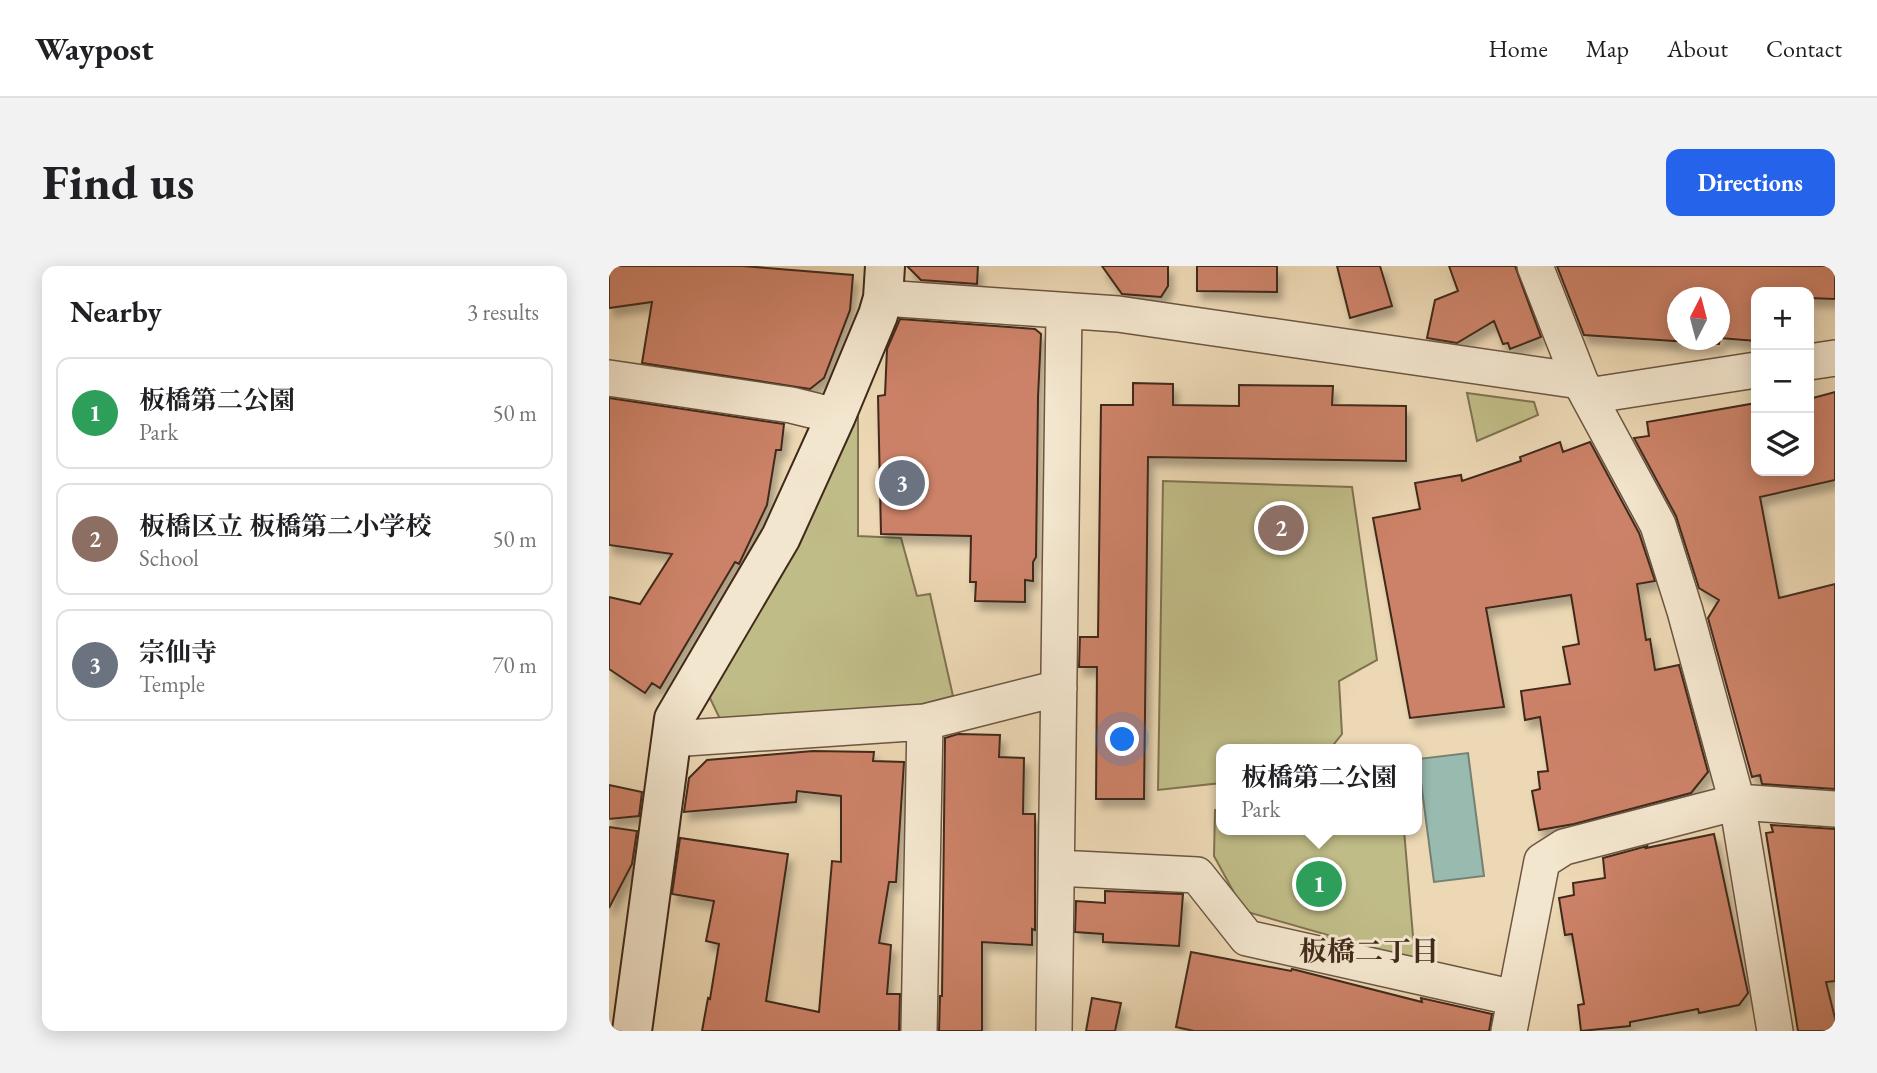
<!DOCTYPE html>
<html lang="en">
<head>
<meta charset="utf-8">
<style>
  :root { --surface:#fff; --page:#f2f2f2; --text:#202124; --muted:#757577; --line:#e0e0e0; --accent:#2563eb }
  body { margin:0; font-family:"EB Garamond","Noto Serif JP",serif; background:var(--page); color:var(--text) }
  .controls { position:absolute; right:21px; top:21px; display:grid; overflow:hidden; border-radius:14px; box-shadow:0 4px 18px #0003 }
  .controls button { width:63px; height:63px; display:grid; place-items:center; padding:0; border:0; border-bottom:2px solid var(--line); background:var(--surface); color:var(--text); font:35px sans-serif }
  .compass { position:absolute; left:1058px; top:21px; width:63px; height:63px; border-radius:50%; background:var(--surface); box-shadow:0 4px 18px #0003; rotate:6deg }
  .you { position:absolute; left:514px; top:474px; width:24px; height:24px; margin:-18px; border:5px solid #fff; border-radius:50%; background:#1a73e8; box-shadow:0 0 0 10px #1a73e833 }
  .badge { display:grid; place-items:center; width:46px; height:46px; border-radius:50%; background:var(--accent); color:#fff; font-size:23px; font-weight:700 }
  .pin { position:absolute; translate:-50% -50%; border:4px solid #fff; box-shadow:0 2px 7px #0006 }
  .popup { position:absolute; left:607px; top:478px; width:206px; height:91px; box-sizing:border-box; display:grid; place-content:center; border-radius:14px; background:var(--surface); filter:drop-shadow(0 2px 5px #0005); font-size:23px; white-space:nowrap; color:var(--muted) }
  .popup b { font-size:26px; color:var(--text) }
  .popup::after { content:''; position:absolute; left:50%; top:100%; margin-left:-14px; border:14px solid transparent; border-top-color:var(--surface) }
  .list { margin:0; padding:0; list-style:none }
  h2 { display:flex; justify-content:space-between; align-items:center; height:91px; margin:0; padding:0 28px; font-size:30px }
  h2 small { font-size:23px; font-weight:400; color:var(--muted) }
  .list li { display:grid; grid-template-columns:46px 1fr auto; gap:21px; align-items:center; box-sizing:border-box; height:112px; margin:0 14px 14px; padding:0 14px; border:2px solid var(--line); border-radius:14px }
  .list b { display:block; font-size:26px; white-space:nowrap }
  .list p { margin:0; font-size:23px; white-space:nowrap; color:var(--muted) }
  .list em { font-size:23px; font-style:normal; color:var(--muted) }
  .icon { flex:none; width:38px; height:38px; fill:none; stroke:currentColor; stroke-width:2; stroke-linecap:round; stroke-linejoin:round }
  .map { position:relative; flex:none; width:1226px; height:765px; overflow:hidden; border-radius:14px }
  header { display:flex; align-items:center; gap:42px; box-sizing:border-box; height:98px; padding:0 35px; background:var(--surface); border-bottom:2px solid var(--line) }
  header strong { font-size:33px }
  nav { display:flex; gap:38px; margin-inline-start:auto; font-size:24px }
  .intro { display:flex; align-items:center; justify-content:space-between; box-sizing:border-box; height:168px; padding:0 42px }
  h1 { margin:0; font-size:49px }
  .button { padding:18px 32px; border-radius:14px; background:var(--accent); color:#fff; font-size:24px; font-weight:700 }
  main { display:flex; gap:42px; padding:0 42px }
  aside { flex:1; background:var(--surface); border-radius:14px; box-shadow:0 4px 18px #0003 }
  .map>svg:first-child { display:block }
  .green { fill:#c0bc87; stroke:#807251; stroke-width:2 }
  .water { fill:#99baae; stroke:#768073; stroke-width:2 }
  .building { fill:#cc8267; stroke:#41291b; stroke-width:2; fill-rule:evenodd; filter:url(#shadow) }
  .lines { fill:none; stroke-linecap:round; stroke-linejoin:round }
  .street-casing { stroke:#6c5541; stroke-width:38 }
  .secondary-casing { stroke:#41291b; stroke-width:42 }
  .street { stroke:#f3e6ce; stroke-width:35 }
  .secondary { stroke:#f3e6ce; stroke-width:38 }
  .labels { text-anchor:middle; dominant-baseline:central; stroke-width:6; stroke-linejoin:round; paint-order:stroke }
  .neighbourhood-label { font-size:28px; font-weight:bold; fill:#41291b; stroke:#f3e6ce }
</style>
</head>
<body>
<header>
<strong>Waypost</strong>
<nav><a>Home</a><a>Map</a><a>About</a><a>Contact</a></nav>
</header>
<div class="intro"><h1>Find us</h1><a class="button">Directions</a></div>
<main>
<aside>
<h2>Nearby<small>3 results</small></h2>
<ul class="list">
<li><span class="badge" style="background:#2e9e5b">1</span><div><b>板橋第二公園</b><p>Park</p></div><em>50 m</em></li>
<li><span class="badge" style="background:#8d6e63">2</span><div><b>板橋区立 板橋第二小学校</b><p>School</p></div><em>50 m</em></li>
<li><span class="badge" style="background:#6b7280">3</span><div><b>宗仙寺</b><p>Temple</p></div><em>70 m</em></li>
</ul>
</aside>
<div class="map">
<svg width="1226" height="765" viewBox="0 0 1226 765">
  <defs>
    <filter id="shadow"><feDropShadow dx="4.5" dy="8" stdDeviation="3.5" flood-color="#0004"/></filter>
  </defs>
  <rect width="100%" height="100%" fill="#ecd8b4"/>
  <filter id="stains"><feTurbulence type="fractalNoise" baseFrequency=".00286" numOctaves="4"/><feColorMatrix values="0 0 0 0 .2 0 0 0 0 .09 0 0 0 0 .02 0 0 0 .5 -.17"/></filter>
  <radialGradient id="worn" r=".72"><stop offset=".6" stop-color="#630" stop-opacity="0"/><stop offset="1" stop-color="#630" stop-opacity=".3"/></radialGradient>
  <path class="green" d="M858,127L925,136L929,149L868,175Z
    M249,136V270L292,272L308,330L321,328L344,430L306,440L111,453L99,428Z
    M554,215L743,221L768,394L730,415L733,468L721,483H612V517L549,524Z
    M612,543V564H795L806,694L635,645L605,590L606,544Z"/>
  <path class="water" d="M859,487L875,610L825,616L809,493Z"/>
  <path class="building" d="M0,0H134L244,9L241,44L215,112L201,123L33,97L43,36L0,42Z
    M298,0H369L368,18L312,14Z
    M493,0H559V20L552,31L513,28Z
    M588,0H668V26L588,25Z
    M728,0H771L783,40L741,52Z
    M840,0H906L932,71L901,83L899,77L894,78L885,55L848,77L818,72L826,34L849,25Z
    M948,0H1226V33L1200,32V26H1147V75L1111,72L1110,78L975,69ZM1068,32H1110V74H1068Z
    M291,53L426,63L432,68L429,131L427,291L424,296V315L416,314V336L366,335L367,316H361L362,270L272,268L269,130L276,129L278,83Z
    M524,117L564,118V139L630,140V119L724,120L723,139L797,140V195L539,191L535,533H487L488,401H470L471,371H489L492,139H524Z
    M1226,126V214L1151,231L1170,332L1226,318V523L1153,518L1151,509L1143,511L1099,352L1110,334L1090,322L1067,250L1025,172L1040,170L1038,156L1147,137V205H1200V133Z
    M0,132L175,158L172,184H167L158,239L130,298L126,296L51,422L43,417L36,427L0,403V331L31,338L63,288L0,279Z
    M951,176L954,186L981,176L1030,267L1046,315L1028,318L1037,374L1041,373L1046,404L1070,399L1099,506L1082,527L965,558L930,564L923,525L931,523L929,506L939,505L931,451L916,454L912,425L961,418L954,381L970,378L962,329L877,342L895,441L801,452L764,252L811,243L806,217L852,209L853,215L912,195L911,191Z
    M349,468L391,469L390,491L415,492L414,548H426V664L423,663V679L373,676V765H330L331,730H333L336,472Z
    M204,485L265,486L264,495L295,496L287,616H280L270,677L282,679L278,728H291L290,765H93L99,732L101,733L110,678L97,675L105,635L63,628L71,572L179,588L157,735L210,746L223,595L232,596V530L188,525L187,536L75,546L80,512L98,494Z
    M0,519L33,526L30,550L0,553Z
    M1162,559L1226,563V715L1217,716L1226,752V765H1189L1157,567L1164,566Z
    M0,561L28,565L23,598L0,642Z
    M1105,568L1139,727L1130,739L1090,747L1089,743L1021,756V760L972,765L969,739L975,738L963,668L956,669L950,632L965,629L964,617L996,612L994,592L1038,580L1037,582Z
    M496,625L574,628L570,680L494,676V668L466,666L467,635L496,637Z
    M582,686L682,705L683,703L813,736L812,732L883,748L880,765H585L567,761Z
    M483,732L512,737L506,765H477Z"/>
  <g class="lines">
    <g class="street-casing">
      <path id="street" d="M926,0L971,115L1049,259L1076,345L1128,536L1166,765
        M274,32L509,48L971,115
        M1200,96L1226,92
        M0,112L182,139L227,150
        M979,130L1147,104
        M62,473L316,456L450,422
        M448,602L588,609L638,672L906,732
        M310,765L316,456
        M445,765L455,45
        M900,765L933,595L955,581L1128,536L1226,543"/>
    </g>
    <g class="secondary-casing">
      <path id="secondary" d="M23,765L65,453L172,271L227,150L269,49L274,32L276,0"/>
    </g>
    <use href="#street" class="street"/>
    <use href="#secondary" class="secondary"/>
  </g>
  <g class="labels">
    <g class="neighbourhood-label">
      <text x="760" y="685">板橋二丁目</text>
    </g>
  </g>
  <rect width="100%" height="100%" filter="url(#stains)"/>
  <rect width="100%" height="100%" fill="url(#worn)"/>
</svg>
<div class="controls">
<button>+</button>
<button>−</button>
<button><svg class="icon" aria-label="layers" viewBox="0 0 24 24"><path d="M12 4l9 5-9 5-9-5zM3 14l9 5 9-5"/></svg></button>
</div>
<svg class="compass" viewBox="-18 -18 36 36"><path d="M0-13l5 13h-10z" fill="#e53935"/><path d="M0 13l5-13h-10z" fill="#757577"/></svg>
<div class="you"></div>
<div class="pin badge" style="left:710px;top:618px;background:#2e9e5b">1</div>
<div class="popup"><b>板橋第二公園</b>Park</div>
<div class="pin badge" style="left:672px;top:262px;background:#8d6e63">2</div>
<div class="pin badge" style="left:293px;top:217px;background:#6b7280">3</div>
</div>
</main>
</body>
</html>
